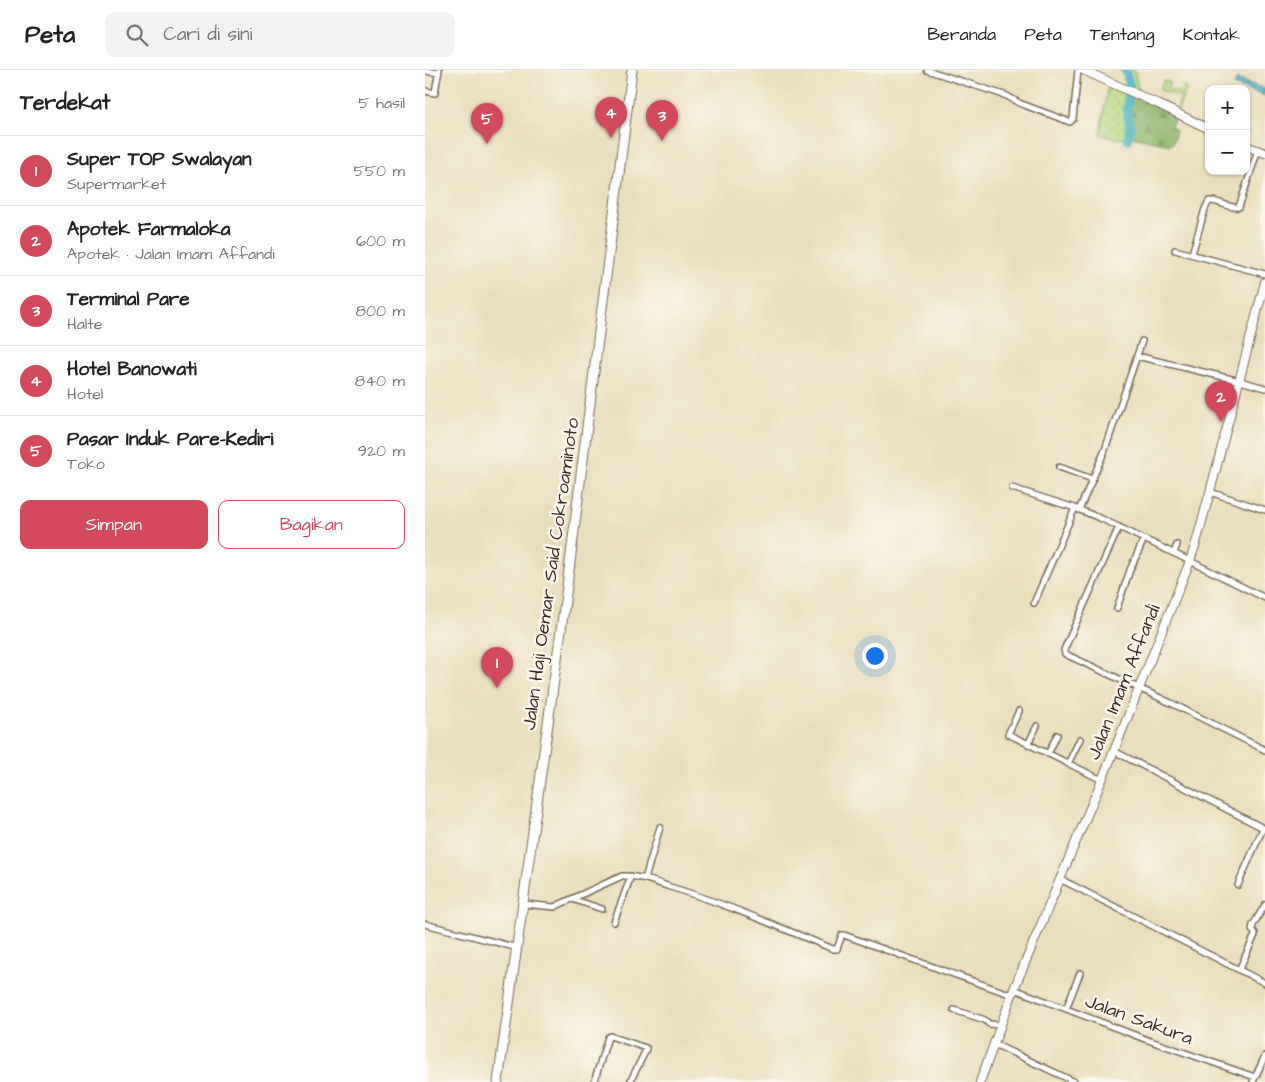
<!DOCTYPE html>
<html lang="id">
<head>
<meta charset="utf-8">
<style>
  :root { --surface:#fff; --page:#f2f2f2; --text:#202124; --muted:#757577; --line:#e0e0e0; --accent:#d1495b }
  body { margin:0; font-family:"Architects Daughter",sans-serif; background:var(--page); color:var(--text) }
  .controls { position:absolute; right:15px; top:15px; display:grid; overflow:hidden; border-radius:10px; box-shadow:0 1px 4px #0004 }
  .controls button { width:45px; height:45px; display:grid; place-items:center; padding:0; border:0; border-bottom:1px solid var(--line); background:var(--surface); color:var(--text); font:25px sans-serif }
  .you { position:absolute; left:449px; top:585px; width:18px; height:18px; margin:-12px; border:4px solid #fff; border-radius:50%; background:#1a73e8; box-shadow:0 0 0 8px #1a73e833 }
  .badge { display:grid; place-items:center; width:32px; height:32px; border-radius:50%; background:var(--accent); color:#fff; font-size:16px; font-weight:700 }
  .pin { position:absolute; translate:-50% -41px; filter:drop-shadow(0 1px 2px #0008) }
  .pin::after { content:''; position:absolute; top:26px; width:18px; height:15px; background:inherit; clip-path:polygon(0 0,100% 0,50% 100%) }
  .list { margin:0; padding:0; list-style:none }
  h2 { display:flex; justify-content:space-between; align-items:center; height:65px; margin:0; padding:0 20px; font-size:21px }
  h2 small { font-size:16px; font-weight:400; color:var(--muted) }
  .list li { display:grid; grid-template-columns:32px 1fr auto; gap:15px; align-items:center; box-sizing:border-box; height:70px; padding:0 20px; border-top:1px solid var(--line) }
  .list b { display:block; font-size:19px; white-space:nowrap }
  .list p { margin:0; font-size:16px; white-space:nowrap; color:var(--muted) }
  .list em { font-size:16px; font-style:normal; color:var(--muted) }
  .actions { display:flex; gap:10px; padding:15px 20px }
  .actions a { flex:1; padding:11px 0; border:1px solid var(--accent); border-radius:10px; text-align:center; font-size:18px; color:var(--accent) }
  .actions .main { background:var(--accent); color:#fff }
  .icon { flex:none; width:28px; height:28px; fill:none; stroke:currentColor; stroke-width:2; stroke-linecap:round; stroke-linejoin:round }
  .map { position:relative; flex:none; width:840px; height:1012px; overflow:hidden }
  header { display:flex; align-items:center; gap:30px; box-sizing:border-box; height:70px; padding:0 25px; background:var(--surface); border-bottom:1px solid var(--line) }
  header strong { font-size:24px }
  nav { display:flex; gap:28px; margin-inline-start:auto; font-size:18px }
  .search { width:350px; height:45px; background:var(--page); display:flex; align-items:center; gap:12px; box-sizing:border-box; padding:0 18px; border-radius:10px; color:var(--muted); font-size:19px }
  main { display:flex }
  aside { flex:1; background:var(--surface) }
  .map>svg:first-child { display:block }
  .grass { fill:#b5d880; stroke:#78814f }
  .forest { fill:url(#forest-firs); stroke:#667146 }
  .park { fill:url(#park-dots); stroke:#78814f }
  .water { fill:url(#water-rules); stroke:#406e70 }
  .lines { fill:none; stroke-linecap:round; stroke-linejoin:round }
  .river { stroke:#44b2c1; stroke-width:9 }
  .street-casing { stroke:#786955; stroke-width:8 }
  .secondary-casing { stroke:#786955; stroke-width:10 }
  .primary-casing { stroke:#786955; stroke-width:11 }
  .street { stroke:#fff; stroke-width:5 }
  .secondary { stroke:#fff; stroke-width:8 }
  .primary { stroke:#fff; stroke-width:9 }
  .labels { text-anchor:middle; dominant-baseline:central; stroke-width:5; stroke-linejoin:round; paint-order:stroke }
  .street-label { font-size:19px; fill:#3b2a1e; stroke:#fbf7ec }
</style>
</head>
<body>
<header>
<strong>Peta</strong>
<div class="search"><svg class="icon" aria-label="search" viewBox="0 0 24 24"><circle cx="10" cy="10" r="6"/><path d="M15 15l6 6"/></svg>Cari di sini</div>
<nav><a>Beranda</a><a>Peta</a><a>Tentang</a><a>Kontak</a></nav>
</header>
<main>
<aside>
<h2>Terdekat<small>5 hasil</small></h2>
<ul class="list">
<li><span class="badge">1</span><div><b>Super TOP Swalayan</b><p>Supermarket</p></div><em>550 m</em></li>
<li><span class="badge">2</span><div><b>Apotek Farmaloka</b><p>Apotek · Jalan Imam Affandi</p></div><em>600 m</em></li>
<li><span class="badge">3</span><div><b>Terminal Pare</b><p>Halte</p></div><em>800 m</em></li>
<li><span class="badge">4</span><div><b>Hotel Banowati</b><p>Hotel</p></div><em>840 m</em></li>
<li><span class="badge">5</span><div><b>Pasar Induk Pare-Kediri</b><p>Toko</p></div><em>920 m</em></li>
</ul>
<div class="actions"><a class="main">Simpan</a><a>Bagikan</a></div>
</aside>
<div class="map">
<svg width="840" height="1012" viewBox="0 0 840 1012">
  <defs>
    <pattern id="forest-firs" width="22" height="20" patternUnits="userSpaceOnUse" patternTransform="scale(1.25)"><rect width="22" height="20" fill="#90b86e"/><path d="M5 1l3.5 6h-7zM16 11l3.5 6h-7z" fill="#77965a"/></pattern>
    <pattern id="park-dots" width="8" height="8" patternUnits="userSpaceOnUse" patternTransform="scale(1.25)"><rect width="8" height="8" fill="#b5d880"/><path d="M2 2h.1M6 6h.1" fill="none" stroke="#9dba6e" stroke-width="1.8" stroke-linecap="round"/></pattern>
    <pattern id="water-rules" width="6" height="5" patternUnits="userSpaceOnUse" patternTransform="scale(1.25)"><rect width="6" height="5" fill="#44b2c1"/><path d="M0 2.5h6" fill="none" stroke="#3a919c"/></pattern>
  </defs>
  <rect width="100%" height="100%" fill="#fbf7ec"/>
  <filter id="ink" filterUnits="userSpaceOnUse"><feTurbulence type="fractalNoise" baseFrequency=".02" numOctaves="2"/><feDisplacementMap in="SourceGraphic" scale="10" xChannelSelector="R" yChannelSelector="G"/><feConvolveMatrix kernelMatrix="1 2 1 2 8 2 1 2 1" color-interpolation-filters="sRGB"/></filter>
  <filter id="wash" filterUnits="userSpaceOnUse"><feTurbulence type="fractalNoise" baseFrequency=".0096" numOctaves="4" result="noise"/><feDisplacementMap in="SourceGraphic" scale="20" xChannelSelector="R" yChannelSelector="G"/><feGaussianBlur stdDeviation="1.12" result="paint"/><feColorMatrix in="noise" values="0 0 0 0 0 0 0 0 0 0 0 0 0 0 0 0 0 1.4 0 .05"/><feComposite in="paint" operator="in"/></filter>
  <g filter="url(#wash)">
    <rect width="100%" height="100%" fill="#eadfbb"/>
    <path class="grass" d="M700,0H709L715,26L705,22V16Z
      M738,11L745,12L743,19L756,23L758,17L762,18L752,44L750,43L756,27L735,20Z"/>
    <path class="forest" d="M705,22L752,44L746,57L751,60L748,73L746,75L734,73L720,69L704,65L702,39Z"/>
    <path class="park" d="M683,12L705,22L702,39L705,56L703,70L676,65L675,64Z"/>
    <path class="water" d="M812,9L840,19V26L821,20V19L810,16L809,15Z"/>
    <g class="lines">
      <path class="river" d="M700,0L705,16L702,39L705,56L703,70"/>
    </g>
  </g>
  <g filter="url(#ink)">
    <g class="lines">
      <g class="street-casing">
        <path id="street" d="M502,0L582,26L594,33L645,52L648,49L653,0
          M0,1L13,3
          M0,21L10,23V22L14,0
          M750,180L840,204
          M767,184L780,139L784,131C794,130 804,139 814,137L833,80
          M712,286L815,311L840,318
          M634,397L667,409
          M587,418L650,438L677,449L765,491L840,528
          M785,422L840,440
          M654,440L680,380L717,271
          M694,457L639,580L640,584L746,633L840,680
          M749,483L752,475
          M609,533L650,438
          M692,538L705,500L719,469
          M594,641L583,664L677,710
          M603,674L612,656
          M689,681L840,759
          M623,684L632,665
          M643,694L655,669
          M220,809L235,757
          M635,809L840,913
          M813,815L838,758
          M147,829L177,839
          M99,834L129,837L197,806C212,805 228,811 242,816C299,833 354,857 408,879H412L417,865H419L587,925
          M189,852L206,806
          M0,854L93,878
          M814,900L830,865V863L827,860L828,855L840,835
          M589,919L720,969L830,1007
          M641,939L655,903
          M529,940L560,950L564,954L575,955
          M569,974L650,1012
          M169,1012L183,967L185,966L221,978L220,982L205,1012
          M828,1012L840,986"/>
      </g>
      <g class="secondary-casing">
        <path id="secondary" d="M658,0L733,34L784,59
          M821,76L840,83
          M555,1012L589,919L689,681L765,491L771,473L785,422L840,212"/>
      </g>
      <g class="primary-casing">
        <path id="primary" d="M73,1012L141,524L207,0"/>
      </g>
      <use href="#street" class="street"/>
      <use href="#secondary" class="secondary"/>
      <use href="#primary" class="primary"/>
    </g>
  </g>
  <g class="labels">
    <g class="street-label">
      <text transform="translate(126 504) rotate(-82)">Jalan Haji Oemar Said Cokroaminoto</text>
      <text transform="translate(699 612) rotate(-68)">Jalan Imam Affandi</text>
      <text transform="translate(714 950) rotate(20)">Jalan Sakura</text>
    </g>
  </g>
</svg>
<div class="controls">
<button>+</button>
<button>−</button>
</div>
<div class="you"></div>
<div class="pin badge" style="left:72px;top:618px">1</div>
<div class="pin badge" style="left:796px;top:352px">2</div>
<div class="pin badge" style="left:237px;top:71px">3</div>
<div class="pin badge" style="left:186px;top:68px">4</div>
<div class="pin badge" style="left:62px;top:74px">5</div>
</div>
</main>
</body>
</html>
